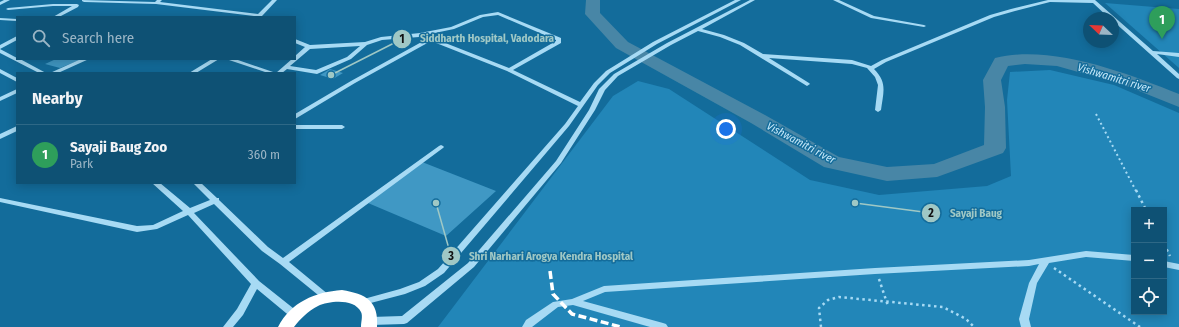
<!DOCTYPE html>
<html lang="en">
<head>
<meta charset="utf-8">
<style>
  :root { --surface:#0e5174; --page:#175779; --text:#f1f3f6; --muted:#9bb5c5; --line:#2e6886; --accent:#95b2f1 }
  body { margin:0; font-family:"Fira Sans Condensed",sans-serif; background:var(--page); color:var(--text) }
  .controls { position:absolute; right:12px; bottom:12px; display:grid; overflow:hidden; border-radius:0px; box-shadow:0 2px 10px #0003 }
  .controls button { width:36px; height:36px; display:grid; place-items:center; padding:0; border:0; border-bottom:1px solid var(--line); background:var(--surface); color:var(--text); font:20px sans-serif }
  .compass { position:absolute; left:1083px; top:12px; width:36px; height:36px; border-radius:50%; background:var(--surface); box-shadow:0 2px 10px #0003; rotate:293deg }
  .you { position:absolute; left:726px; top:129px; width:14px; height:14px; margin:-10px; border:3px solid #fff; border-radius:50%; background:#1a73e8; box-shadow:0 0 0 6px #1a73e833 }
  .badge { display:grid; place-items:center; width:26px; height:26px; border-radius:50%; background:var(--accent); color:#fff; font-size:13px; font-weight:700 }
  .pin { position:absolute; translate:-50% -33px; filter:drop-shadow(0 1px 2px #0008) }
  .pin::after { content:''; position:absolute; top:21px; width:14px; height:12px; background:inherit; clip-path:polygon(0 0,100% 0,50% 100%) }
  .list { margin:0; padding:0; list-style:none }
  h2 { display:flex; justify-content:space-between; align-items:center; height:52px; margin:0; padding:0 16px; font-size:17px }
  h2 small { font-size:13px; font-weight:400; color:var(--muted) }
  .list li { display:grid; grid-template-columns:26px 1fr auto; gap:12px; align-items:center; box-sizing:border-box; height:60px; padding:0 16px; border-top:1px solid var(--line) }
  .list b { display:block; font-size:15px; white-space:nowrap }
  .list p { margin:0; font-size:13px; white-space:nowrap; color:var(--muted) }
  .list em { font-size:13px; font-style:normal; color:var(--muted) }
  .icon { flex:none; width:22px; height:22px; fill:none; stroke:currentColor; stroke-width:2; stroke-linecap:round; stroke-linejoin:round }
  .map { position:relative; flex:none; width:1179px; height:327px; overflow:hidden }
  .search { position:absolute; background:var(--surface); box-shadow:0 2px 10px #0003; left:16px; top:16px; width:280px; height:44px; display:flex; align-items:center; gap:10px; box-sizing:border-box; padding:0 14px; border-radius:0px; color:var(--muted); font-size:15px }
  .panel { position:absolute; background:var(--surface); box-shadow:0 2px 10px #0003; left:16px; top:72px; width:280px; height:112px; border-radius:0px }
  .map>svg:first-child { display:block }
  .green { fill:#2286b8; fill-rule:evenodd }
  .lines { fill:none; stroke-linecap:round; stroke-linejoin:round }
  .river { fill:#4886a6; fill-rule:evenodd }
  .building { fill:#4098c4 }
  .path-far1 { stroke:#a7daf4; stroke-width:2; stroke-dasharray:2 3; stroke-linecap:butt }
  .path { stroke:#a7daf4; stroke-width:2.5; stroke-dasharray:2.5 3.5; stroke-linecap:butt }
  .minor { fill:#a7daf4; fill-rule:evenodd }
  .highway { fill:#fff; fill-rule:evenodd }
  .rail { stroke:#fff; stroke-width:3.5; stroke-dasharray:8 3.5; stroke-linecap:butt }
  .labels { text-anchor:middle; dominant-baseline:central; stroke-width:3; stroke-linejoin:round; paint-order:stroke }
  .water-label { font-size:11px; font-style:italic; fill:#c7eafb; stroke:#136c9b }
  .leader { fill:none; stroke:#9fc8c5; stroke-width:1.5 }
  .callout-dot { fill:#9fc8c5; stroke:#136c9b; stroke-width:1.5 }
  .mark-label { font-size:12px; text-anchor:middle; font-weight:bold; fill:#111 }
  .callout-label { font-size:11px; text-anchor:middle; font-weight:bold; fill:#9fc8c5; stroke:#136c9b; stroke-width:3; stroke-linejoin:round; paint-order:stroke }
</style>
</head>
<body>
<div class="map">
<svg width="1179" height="327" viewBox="0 0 1179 327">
  <rect width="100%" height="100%" fill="#136c9b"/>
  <path class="green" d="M1105,3L1179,9V68Z
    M1050,70L1114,85L1179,113V327H438L613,96L638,81L669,89L810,180L879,195L987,186L1011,176L1007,100L1010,72ZM1134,210H1164V312H1134Z"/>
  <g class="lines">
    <path class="river" d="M586,0H600V13L628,42L765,115L839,157L887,167L934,164L984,145L985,107L983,80L995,58C1052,44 1126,73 1179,94V107L1124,85L1057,66L1025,64L1008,66L1001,80L1005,107L1006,148L1003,153L937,177L887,181L824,167L751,123L616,48L585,14Z"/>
  </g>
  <path class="building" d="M56,59H82L60,68L45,64Z
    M330,69L343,73L333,79L320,75Z
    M422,162L496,191L446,236L368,203Z"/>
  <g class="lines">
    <path class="path-far1" d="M1096,114L1136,191"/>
    <path class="path" d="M1136,190L1146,210
      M1164,244L1170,256
      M1054,268L1140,327
      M879,279L888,306
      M821,327L819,308L828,300L839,297L943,307L966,319L974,327"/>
    <path class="minor" d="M4,0H10L0,5V2Z
      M82,0L155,2L157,0H162L160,2L258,14L272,0H277L262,16V17L156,4L84,2L82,1Z
      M735,0H741L657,44L610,73L598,85L569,126L444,273L425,286L405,294L363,305L360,304L358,302L360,300L400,289L419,282L438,269L565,124L578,106L507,71L431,41L355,83L295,119V114L351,81L427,39L419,37L382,40L367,45L351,59L317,74L287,69L282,73H268L226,59H235L276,73L292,59H295V56L305,47L295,43V39L310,45L365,42L381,37L420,33L451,27L480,15L498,12L561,38V43L513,70L580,102L594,83L606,71L653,42ZM498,15L556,40V41L509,68L425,35L454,29L483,17ZM360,46L347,57L316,70L290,66L310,49Z
      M750,0H755L702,29L724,35L744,43L763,54L852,60L871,66L882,60L990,15L1011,9L1048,0H1095L1153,51L1179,53V57L1157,54L1179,74V79L1177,78L1113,21V18H1109L1093,3L1050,2L1015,11L994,17L886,62L874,69C888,83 883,93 881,110L878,112L875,110L878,85L875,77L867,68L852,64L769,58L809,83L810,84L807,86L740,45L720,37L698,31L671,45L618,76L605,90L595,110L561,163L474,267L407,323L404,324L371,325L368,324L366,321L368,318L371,317L402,316L468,263L556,161L589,110L599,89L614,74L667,43Z
      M833,0H839L874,16L924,25L926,26L924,27L871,18Z
      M53,4H77L79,5L78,7L59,17H53L72,6H53L8,10L6,9L8,8Z
      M0,18L17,19V21L0,20Z
      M17,36V40L0,49V45Z
      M0,49L17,58V59H20L46,73H39L0,53Z
      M81,59H89L58,73H50Z
      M212,59H219L196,73H189Z
      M0,69L17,78V82L0,73Z
      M17,89V93L0,101V97Z
      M295,125H342L345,127L342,129H295Z
      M17,126V131L0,139V134Z
      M441,145L443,146L444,147L443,148L289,262L329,295L330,297L329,299L326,300L323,299L280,264L262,251L214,204L194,213L259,281L298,312L300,315L298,318L295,319L292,318L257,289L243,315L233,327H223L237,309L251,284L188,215L157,229L137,232L0,202V198L137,226L153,225L183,211L152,183H160L190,208L210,200L193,183H201L217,198H219V200L268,247L283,258L439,146Z
      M1086,251L1134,255V261L1086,257L1049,263L1037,283L1029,319L1031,327H1021L1019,319L1029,283L1039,264L1029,266L875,274L605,292L583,301L663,323L666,324L668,327H650L573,305L558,307L532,327H522L526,320L553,302L572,299L604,286L875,268L1029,260Z
      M1164,261L1179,264V270L1164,267Z"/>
    <path class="highway" d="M342,290C366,294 379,301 377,327H361C361,322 363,316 361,312C354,298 329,301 318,306C308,311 300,319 294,327H278C291,302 315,292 342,290Z"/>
    <path class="rail" d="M550,271L553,294L572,314L621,327"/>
  </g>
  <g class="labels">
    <g class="water-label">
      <text transform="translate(1114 78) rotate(17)">Vishwamitri river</text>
      <text transform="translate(801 143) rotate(28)">Vishwamitri river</text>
    </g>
  </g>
  <path class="leader" d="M331 75L402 39M855 203L931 213M436 203L451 256"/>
  <g class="callout-dot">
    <circle cx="331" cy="75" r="4"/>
    <circle cx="855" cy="203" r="4"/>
    <circle cx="436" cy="203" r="4"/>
    <circle cx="402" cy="39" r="10"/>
    <circle cx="931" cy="213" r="10"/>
    <circle cx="451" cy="256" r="10"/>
  </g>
  <g class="mark-label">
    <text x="402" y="43">1</text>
    <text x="931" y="217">2</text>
    <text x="451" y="260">3</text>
  </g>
  <g class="callout-label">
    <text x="487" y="42">Siddharth Hospital, Vadodara</text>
    <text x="976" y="217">Sayaji Baug</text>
    <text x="551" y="260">Shri Narhari Arogya Kendra Hospital</text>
  </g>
</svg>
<div class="controls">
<button>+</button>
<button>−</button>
<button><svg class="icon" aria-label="locate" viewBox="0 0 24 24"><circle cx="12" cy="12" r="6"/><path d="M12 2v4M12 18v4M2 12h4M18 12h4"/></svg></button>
</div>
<svg class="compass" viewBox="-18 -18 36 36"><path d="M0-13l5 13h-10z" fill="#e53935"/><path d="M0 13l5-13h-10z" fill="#9bb5c5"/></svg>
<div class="you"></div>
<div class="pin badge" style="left:1162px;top:39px;background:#2e9e5b">1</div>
<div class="search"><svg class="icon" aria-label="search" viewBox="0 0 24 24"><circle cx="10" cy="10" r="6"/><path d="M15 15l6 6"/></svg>Search here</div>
<section class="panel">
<h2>Nearby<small></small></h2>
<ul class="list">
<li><span class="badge" style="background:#2e9e5b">1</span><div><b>Sayaji Baug Zoo</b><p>Park</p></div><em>360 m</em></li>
</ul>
</section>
</div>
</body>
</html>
